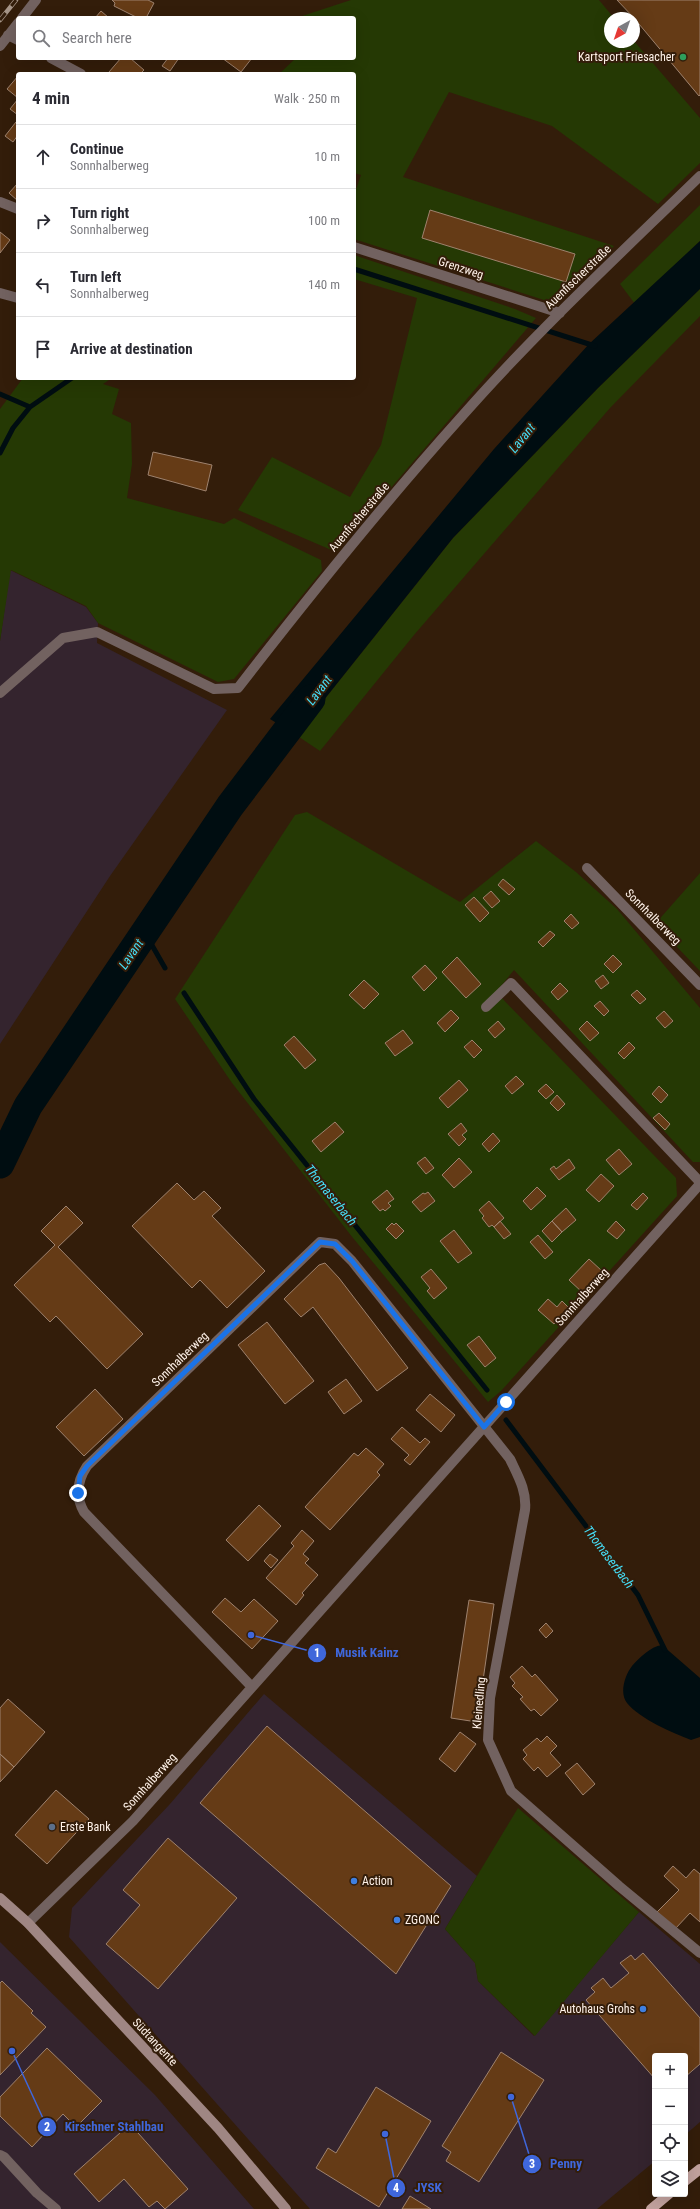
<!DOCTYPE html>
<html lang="en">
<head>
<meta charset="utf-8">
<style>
  :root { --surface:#fff; --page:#f2f2f3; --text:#2b2b33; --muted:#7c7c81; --line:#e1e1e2 }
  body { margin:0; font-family:"Roboto Condensed",sans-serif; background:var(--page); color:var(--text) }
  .controls { position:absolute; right:12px; bottom:12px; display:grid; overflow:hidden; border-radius:4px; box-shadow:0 4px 16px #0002 }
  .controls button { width:36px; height:36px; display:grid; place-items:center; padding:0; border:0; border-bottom:1px solid var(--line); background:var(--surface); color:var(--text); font:20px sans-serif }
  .compass { position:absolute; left:604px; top:12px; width:36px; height:36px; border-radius:50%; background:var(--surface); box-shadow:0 4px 16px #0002; rotate:220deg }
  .stop { position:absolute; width:12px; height:12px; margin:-9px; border:3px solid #1a73e8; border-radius:50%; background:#fff }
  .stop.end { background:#1a73e8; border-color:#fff; box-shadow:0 1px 4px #0008 }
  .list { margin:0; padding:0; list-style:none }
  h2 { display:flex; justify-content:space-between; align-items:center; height:52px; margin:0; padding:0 16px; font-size:17px }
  h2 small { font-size:13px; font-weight:400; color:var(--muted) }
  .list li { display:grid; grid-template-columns:26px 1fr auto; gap:12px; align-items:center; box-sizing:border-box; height:64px; padding:0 16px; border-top:1px solid var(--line) }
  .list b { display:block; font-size:15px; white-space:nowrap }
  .list p { margin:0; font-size:13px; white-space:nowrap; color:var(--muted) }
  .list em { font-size:13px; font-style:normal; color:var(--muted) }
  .icon { flex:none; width:22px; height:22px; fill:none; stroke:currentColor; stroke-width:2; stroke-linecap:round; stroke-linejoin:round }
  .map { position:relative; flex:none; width:700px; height:2209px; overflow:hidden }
  .search { position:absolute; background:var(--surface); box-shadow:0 4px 16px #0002; left:16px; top:16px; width:340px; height:44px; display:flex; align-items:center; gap:10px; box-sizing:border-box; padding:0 14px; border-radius:4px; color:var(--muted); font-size:15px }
  .panel { position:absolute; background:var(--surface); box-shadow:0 4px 16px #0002; left:16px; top:72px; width:340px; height:308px; border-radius:4px }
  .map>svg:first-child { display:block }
  .commercial { fill:#34242e }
  .green { fill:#253904 }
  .water { fill:#000d11 }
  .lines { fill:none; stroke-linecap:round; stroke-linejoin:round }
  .stream { stroke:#000d11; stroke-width:5 }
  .river { stroke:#000d11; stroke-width:29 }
  .building { fill:#653b16; stroke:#9e826e }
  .street { stroke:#726260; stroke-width:10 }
  .secondary { stroke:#9f8683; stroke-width:10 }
  .primary { stroke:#c2a29e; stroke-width:10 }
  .rail-casing { stroke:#a59487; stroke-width:4.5 }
  .rail { stroke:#331d0a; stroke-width:3; stroke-dasharray:9; stroke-linecap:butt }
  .route { stroke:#1a73e8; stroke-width:5 }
  .leisure-dot { fill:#2e9e5b; stroke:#331d0a; stroke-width:1.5 }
  .service-dot { fill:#5c6f8a; stroke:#331d0a; stroke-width:1.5 }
  .shop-dot { fill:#3f7fe0; stroke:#331d0a; stroke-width:1.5 }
  .labels { text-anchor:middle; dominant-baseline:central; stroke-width:4; stroke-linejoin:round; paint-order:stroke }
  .poi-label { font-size:12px; fill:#fff2e9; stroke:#331d0a; text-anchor:start }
  .street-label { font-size:12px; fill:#fff2e9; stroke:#331d0a }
  .water-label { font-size:13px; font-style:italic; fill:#46def7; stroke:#331d0a }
  .leader { fill:none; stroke:#3f67db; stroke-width:1.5 }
  .callout-dot { fill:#3f67db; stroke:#331d0a; stroke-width:1.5 }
  .mark-label { font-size:12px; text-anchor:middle; font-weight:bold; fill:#fff }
  .callout-label { font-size:13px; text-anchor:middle; font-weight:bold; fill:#3f67db; stroke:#331d0a; stroke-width:4; stroke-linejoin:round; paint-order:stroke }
</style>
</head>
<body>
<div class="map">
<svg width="700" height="2209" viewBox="0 0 700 2209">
  <rect width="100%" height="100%" fill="#331d0a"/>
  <path class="commercial" d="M10,570L86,607L98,623L97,643L227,710L110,876L0,1044V641Z
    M264,1694L477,1876L445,1929L475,1963L478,1981L534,2036L639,1912L700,1964V2122L685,2135V2056H655V2161L597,2209H310L69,1937L72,1908L170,1804Z
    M0,1942L155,2095L254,2209H0Z"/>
  <path class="green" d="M351,0H599L614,18H610V42L634,41L700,118V163L658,204L552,126L449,92L403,177L614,246L562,298L544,300L354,239V195L361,175L354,173V74H279L296,58H354V18H296Z
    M700,205V241L635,304L620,284Z
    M354,255L515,309L536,318L336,552L238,510L272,457L350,497L381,445L417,298L354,279Z
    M700,289V316L610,408L414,635L320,751L296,735L453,538L598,388Z
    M23,378H112L103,384L119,389L112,414L131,423L132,464L127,498L224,524L234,518L321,560L322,571L234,679L218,682L98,623L86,606L11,570L0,641V409Z
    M307,812L460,902L536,841L576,872L617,909L700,1008V1162H693L514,970L496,992L676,1178L677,1196L501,1391L488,1402L353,1238L232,1083L175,999L295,815Z
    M700,873V971L655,924Z
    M518,1808L639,1912L535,2036L478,1981L475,1963L445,1929Z"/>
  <path class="water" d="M700,241V289L598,388L453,538L296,735L270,719L494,449L589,344Z
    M662,1645L700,1678V1737L691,1740C673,1733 640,1719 627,1703C619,1693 625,1675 632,1666C640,1657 650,1647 662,1645Z"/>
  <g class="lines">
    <path class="stream" d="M354,269L595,346
      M0,394L30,407
      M0,453L13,428L30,407L72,378
      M145,933L165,968
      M184,993L254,1099L487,1390
      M506,1420L638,1595L665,1650"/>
    <path class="river" d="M0,1164L28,1106L230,806L311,699"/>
  </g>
  <path class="building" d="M112,0H148L154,3L146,18H138L114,6L115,3Z
    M617,0H700V95L699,96L634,18Z
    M101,11L109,18H95Z
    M121,58H130L144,70L140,74H111L109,72Z
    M168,58H179L170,71L162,66Z
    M222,58H252L241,72Z
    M18,76V98L7,89Z
    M18,99V115L10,109Z
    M16,122L18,123V135L13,142L5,136Z
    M18,183V201L9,193Z
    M430,210L575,254L566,282L422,238Z
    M0,232L10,240L0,253Z
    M153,452L212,465L206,491L148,475Z
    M503,879L515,889L509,895L498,885Z
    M491,891L500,901L492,908L483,898Z
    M474,897L489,913L480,922L465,905Z
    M571,914L579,923L572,929L564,921Z
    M550,931L555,935L543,947L538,942Z
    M613,955L622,964L613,973L604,964Z
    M457,957L481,984L466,998L442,972Z
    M425,965L437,978L424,991L412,977Z
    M603,975L609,983L601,989L595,981Z
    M364,980L379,994L364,1009L349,995Z
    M560,983L568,991L558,1000L551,992Z
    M637,990L646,999L640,1004L631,995Z
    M600,1001L609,1011L604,1016L594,1006Z
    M451,1010L459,1018L445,1032L437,1023Z
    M664,1011L673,1021L665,1028L656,1018Z
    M498,1021L505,1029L495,1038L488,1030Z
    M587,1021L599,1033L590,1041L579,1029Z
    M403,1030L413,1043L395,1056L385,1043Z
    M294,1036L316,1060L305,1069L284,1045Z
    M472,1040L482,1050L474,1058L464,1047Z
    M629,1042L635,1048L624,1059L618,1053Z
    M516,1076L524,1084L512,1094L505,1086Z
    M459,1080L468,1090L448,1108L439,1098Z
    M546,1084L554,1092L546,1099L538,1091Z
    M659,1086L668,1095L661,1103L652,1094Z
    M557,1095L565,1104L558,1111L550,1103Z
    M659,1113L670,1124L665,1130L653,1118Z
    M335,1122L344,1132L321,1152L312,1141Z
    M461,1123L467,1131L462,1135L466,1139L459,1146L448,1134Z
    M493,1133L500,1141L489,1152L482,1144Z
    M619,1149L632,1164L619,1175L606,1160Z
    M425,1157L434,1168L426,1174L417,1163Z
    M459,1158L472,1172L454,1188L442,1175Z
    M569,1159L575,1168L559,1180L550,1169L554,1166L556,1169Z
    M601,1174L614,1186L599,1202L586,1190Z
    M177,1183L194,1200L204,1191L221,1208L212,1216L265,1271L227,1308L200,1280L192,1288L132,1226Z
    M537,1187L546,1196L531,1210L523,1201Z
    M387,1190L394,1199L388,1203L391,1206L385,1211L383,1209L380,1211L372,1202Z
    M428,1192L435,1201L421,1212L412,1202L423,1193L425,1194Z
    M643,1193L648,1198L637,1210L631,1205Z
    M489,1201L504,1218L494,1227L492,1225L489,1227L482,1218L484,1216L479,1210Z
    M66,1206L83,1223L58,1247L143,1334L107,1369L56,1316L50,1322L14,1285L55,1245L41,1231Z
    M566,1208L576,1220L562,1232L552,1221Z
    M500,1221L511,1234L504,1239L494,1227Z
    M552,1221L562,1232L552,1242L542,1231Z
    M616,1221L625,1230L617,1239L607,1231Z
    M392,1223L394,1225L396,1223L404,1231L396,1239L386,1229Z
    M454,1230L472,1253L458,1263L440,1241Z
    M538,1235L553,1252L545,1259L530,1242Z
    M589,1259L602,1271L583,1293L569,1280Z
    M325,1263L339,1278L408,1368L377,1391L313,1307L301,1317L284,1299L319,1265Z
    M431,1269L447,1288L434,1299L427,1291L430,1288L421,1277Z
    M548,1299L557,1307L562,1301L569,1308L554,1324L538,1310Z
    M267,1322L314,1381L285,1404L238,1345Z
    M479,1336L496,1358L485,1367L467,1345Z
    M346,1379L362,1401L344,1414L328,1392Z
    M95,1389L123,1419L84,1456L56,1427Z
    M430,1394L455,1415L441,1432L416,1410Z
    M402,1427L420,1443L425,1438L430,1442L410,1465L404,1460L409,1455L391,1439Z
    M366,1448L384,1464L377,1472L380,1475L330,1530L305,1507L354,1453L358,1456Z
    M259,1505L281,1526L248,1561L226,1540Z
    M302,1530L314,1541L303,1554L309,1559L305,1563L318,1575L302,1593L304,1595L296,1605L266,1578L294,1546L291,1543Z
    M270,1554L278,1560L271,1568L264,1561Z
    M225,1598L241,1612L254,1599L278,1621L252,1649L212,1612Z
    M469,1600L494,1604L477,1722L451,1718Z
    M546,1623L553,1631L546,1638L539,1630Z
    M522,1666L532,1677L535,1674L558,1700L541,1716L534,1709L531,1711L520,1699L523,1697L512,1686L515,1683L510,1677Z
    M8,1699L45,1732L14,1767L0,1754V1708Z
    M267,1726L451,1886L396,1974L200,1803Z
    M460,1732L476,1744L455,1772L439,1759Z
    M547,1736L557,1746L550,1753L561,1765L547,1777L538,1767L534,1771L523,1759L527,1755L523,1750L537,1738L541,1742Z
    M0,1754L14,1767L0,1782Z
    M577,1763L595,1784L583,1795L565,1773Z
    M56,1790L89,1819L47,1864L15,1835Z
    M168,1838L237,1898L158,1989L106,1944L140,1905L123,1890Z
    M673,1866L686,1878L694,1869L700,1874V1922L690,1913L675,1929L657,1912L679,1890L664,1876Z
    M643,1953L700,2018V2064L685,2077V2056H655V2079L586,2000L595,1992L591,1988L603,1978L611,1988L629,1973L620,1963L631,1955L635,1960Z
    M2,1981L33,2011L31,2013L46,2027L0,2075V1983Z
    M47,2048L102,2101L76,2127L63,2114L32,2147L0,2116V2097Z
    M501,2052L544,2080L479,2182L446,2161L451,2152L442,2146Z
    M376,2087L431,2121L379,2207L316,2168L328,2148L336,2153Z
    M130,2124L188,2189L165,2209L157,2201L149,2207L124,2179L99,2202L74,2174Z
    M410,2196L431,2209H402Z"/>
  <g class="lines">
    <path class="street" d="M22,18L36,0
      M8,35L18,40
      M0,46L18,23
      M51,58L81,74
      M0,202L18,209
      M354,247L560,313
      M0,293L18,298
      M0,693L63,638L97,632L214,689L238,688C310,595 384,503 463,415C537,331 620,254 700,176
      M587,868L700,985
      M486,1007L511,983L700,1182
      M252,1687L84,1512C75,1496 77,1481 87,1466L320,1242L335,1244L352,1261L510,1459C518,1476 527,1491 525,1510L490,1698L488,1740L511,1791L619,1886L700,1953
      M28,1923L133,1821L700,1184
      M0,2155L4,2157L37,2193L56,2209"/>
    <path class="secondary" d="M0,1898L28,1923L218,2128L286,2209"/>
    <path class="primary" d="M685,2181L700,2169
      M651,2209L669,2194"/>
    <g class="rail-casing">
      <path id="rail" d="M0,20L16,0"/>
    </g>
    <use href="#rail" class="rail"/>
  </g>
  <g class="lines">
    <path class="route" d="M78,1493L80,1476L87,1466L320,1242L335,1244L352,1261L484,1427L506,1402"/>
  </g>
  <circle class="leisure-dot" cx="683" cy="57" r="4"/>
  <circle class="service-dot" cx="52" cy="1827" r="4"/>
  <g class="shop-dot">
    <circle cx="354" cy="1881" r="4"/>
    <circle cx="397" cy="1920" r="4"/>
    <circle cx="643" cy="2009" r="4"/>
  </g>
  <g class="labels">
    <g class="poi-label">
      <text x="675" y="57" text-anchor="end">Kartsport Friesacher</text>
      <text x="60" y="1827">Erste Bank</text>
      <text x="362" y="1881">Action</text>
      <text x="405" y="1920">ZGONC</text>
      <text x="635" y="2009" text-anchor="end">Autohaus Grohs</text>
    </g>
    <g class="street-label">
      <text transform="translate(461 268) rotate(18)">Grenzweg</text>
      <text transform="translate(578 277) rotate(-44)">Auenfischerstraße</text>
      <text transform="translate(359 517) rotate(-50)">Auenfischerstraße</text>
      <text transform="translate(653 917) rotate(45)">Sonnhalberweg</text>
      <text transform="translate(582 1297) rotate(-48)">Sonnhalberweg</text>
      <text transform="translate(180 1359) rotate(-44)">Sonnhalberweg</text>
      <text transform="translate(479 1703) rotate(-85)">Kleinedling</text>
      <text transform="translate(150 1782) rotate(-48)">Sonnhalberweg</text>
      <text transform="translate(155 2042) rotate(47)">Südtangente</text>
    </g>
    <g class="water-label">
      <text transform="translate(522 438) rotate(-51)">Lavant</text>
      <text transform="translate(319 690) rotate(-53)">Lavant</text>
      <text transform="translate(131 954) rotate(-56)">Lavant</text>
      <text transform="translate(331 1195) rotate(51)">Thomaserbach</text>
      <text transform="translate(609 1557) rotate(53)">Thomaserbach</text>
    </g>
  </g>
  <path class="leader" d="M251 1635L317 1653M12 2051L47 2127M511 2097L532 2164M385 2134L396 2188"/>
  <g class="callout-dot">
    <circle cx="251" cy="1635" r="4"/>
    <circle cx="12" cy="2051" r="4"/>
    <circle cx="511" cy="2097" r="4"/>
    <circle cx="385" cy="2134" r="4"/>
    <circle cx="317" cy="1653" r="10"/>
    <circle cx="47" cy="2127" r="10"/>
    <circle cx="532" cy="2164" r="10"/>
    <circle cx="396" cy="2188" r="10"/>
  </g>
  <g class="mark-label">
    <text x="317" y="1657">1</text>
    <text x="47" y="2131">2</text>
    <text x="532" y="2168">3</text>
    <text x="396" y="2192">4</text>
  </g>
  <g class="callout-label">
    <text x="367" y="1657">Musik Kainz</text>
    <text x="114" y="2131">Kirschner Stahlbau</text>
    <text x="566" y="2168">Penny</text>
    <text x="428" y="2192">JYSK</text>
  </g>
</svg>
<div class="controls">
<button>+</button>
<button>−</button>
<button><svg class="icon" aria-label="locate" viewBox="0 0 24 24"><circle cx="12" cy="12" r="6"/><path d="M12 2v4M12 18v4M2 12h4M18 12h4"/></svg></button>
<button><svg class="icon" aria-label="layers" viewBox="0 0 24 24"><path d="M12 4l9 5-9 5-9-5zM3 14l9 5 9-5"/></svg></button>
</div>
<svg class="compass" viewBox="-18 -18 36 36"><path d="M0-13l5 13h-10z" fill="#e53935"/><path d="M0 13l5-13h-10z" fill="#7c7c81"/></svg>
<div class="stop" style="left:506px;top:1402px"></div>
<div class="stop end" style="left:78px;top:1493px"></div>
<div class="search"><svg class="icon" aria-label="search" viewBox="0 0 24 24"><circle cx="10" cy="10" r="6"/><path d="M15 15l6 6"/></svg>Search here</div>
<section class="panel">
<h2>4 min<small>Walk · 250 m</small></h2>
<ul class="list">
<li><svg class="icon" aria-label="ahead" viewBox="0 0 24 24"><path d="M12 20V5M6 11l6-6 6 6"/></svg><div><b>Continue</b><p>Sonnhalberweg</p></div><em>10 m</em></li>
<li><svg class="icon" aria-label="right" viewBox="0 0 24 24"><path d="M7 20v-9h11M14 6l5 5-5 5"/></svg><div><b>Turn right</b><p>Sonnhalberweg</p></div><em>100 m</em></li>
<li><svg class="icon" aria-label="left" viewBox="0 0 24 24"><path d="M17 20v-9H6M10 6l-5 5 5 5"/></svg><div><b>Turn left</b><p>Sonnhalberweg</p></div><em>140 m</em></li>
<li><svg class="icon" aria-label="arrive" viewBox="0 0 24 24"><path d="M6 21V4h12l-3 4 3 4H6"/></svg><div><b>Arrive at destination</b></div></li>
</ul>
</section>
</div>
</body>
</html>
